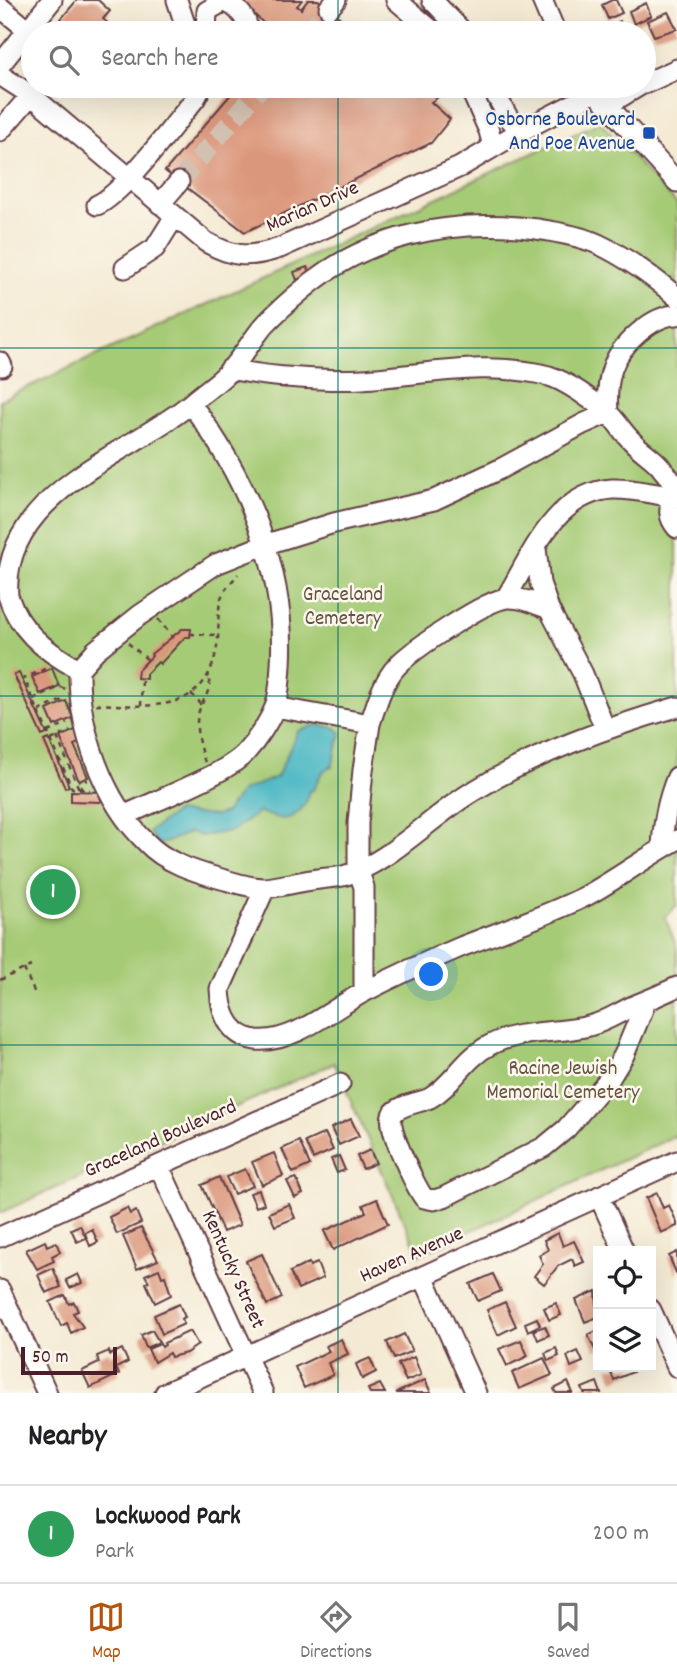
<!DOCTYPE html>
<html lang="en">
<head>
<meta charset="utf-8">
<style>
  :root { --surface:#fff; --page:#f2f2f2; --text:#202124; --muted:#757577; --line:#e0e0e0; --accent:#b45309 }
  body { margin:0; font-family:Dekko,sans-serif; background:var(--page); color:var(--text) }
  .controls { position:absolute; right:21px; bottom:21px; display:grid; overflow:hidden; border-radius:0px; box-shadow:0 7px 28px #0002 }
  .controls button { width:63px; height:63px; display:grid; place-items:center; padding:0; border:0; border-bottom:2px solid var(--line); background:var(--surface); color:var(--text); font:35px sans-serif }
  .scale { position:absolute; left:21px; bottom:18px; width:96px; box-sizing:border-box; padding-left:7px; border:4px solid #4a1f2b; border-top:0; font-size:19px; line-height:24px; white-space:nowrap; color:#4a1f2b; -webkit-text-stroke:5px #fbf7ec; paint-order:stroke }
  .you { position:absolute; left:432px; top:975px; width:24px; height:24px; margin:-18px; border:5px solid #fff; border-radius:50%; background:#1a73e8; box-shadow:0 0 0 10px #1a73e833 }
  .badge { display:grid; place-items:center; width:46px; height:46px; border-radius:50%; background:var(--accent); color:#fff; font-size:23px; font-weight:700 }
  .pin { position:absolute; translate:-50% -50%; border:4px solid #fff; box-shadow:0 2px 7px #0006 }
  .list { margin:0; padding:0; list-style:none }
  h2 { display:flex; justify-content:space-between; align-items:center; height:91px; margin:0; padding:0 28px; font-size:30px }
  h2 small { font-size:23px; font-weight:400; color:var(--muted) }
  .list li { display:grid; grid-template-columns:46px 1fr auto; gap:21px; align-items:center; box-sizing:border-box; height:98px; padding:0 28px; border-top:2px solid var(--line) }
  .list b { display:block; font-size:26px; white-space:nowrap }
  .list p { margin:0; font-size:23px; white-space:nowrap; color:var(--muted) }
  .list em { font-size:23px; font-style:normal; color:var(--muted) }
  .icon { flex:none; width:38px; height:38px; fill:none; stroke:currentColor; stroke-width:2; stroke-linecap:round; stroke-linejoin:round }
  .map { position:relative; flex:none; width:677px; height:1393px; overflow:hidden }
  .search { position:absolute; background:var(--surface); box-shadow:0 7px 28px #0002; left:21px; right:21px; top:21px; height:77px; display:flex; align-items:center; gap:18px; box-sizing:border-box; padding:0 24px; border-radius:38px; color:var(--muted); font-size:26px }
  .sheet { height:189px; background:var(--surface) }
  nav { display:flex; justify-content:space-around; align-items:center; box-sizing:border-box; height:98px; border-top:2px solid var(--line); background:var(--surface); font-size:19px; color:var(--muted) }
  nav a { display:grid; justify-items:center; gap:4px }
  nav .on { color:var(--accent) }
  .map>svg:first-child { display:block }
  .green { fill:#a6cb76; stroke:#787550; stroke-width:2 }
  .water { fill:#47b6c2; stroke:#486a76; stroke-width:2 }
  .building { fill:#db977c }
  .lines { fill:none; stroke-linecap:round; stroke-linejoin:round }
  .minor-tunnel { stroke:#d2c1b1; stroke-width:19; stroke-dasharray:19 10; stroke-linecap:butt }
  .minor-casing { stroke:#643d44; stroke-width:23 }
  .path { stroke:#643d44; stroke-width:2.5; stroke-dasharray:5 5; stroke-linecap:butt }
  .minor { stroke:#fff; stroke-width:19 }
  .grid { fill:none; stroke:#0f766e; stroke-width:2; stroke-opacity:0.55 }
  .transit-dot { fill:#1a4fb4; stroke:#fbf7ec; stroke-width:2.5 }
  .labels { text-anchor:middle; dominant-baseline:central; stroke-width:5; stroke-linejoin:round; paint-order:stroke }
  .transit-label { font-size:21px; fill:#164399; stroke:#fbf7ec; text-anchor:end }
  .street-label { font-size:21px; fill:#4a1f2b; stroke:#fbf7ec }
  .park-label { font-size:21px; fill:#665342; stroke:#fbf7ec }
</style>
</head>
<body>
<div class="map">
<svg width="677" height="1393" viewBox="0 0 677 1393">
  <rect width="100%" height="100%" fill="#fbf7ec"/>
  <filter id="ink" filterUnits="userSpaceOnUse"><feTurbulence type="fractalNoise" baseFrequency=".0143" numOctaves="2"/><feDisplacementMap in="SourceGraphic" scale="14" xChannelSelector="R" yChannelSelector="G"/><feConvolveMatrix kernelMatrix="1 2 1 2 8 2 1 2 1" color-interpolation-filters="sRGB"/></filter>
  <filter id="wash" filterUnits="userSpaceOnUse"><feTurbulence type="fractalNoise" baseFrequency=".00686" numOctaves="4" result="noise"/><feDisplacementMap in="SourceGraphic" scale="28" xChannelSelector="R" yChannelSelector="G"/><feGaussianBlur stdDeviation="1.57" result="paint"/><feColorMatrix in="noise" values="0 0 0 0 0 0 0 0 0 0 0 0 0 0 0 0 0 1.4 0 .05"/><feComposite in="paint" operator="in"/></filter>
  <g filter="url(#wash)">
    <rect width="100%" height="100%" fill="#f4ead3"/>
    <path class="green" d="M600,122L677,204V905L665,917L677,948V1135L419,1255L334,1063L0,1213V400Z"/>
    <path class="water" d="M317,725L336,728L341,733L332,767C319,770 319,781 313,790L308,792C308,800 306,802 302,808C289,825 276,818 259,812L231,831L201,836L190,832L159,845L149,832L176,812L215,816L225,813L242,791L277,777L298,731Z"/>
    <g id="blocks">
      <path class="building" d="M77,0H98L110,11L103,19L115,29L111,33H49Z
        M239,0H302L297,6L301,9L308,0H318L359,33H274Z
        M612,0H616L622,13L608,19L602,5Z
        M646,3L651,16L634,24L629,11Z
        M668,12L677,29L654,36L647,21Z
        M620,21L625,33H605L603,29Z
        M238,86H422L437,98L431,102L450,119L431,143L245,232L165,171Z
        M307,267L311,274L297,280L294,272Z
        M182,629H191L190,637H185L160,664L158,662L146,674V679L137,678L138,670L152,656L151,654Z
        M52,668L59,686L40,694L32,677Z
        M19,673L47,734L42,736L14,675Z
        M66,701L73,718L54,726L47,710Z
        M77,729L83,741L74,745L88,777L79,781L60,737Z
        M49,739L69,786L65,788L44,741Z
        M71,791L101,792L100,802L71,801Z
        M351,1119L359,1136L339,1145L331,1128Z
        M325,1133L333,1150L313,1159L305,1142Z
        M299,1141L310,1165L293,1173L282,1149Z
        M370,1150L376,1163L363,1169L357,1156Z
        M274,1153L283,1176L262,1185L252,1162Z
        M339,1156L345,1170L337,1173L331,1159Z
        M245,1169L253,1186L234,1194L226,1177Z
        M219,1177L240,1225L223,1232L202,1185Z
        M296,1178L303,1194L295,1198L287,1181Z
        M259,1190L264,1204L256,1207L250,1193Z
        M657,1193L663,1208L669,1205L677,1223V1226L661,1233L646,1198Z
        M377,1199L388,1224L333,1250L324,1231L366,1212L363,1205Z
        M289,1204L295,1218L275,1226L269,1213Z
        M127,1208L130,1214L136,1211L141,1223L117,1234L109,1217Z
        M80,1225L86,1238L77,1242L71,1229Z
        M141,1228L158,1260L137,1269L123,1236Z
        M92,1229L98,1242L90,1246L85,1233Z
        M558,1233L563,1246L574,1241L584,1262L575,1266L572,1259L558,1266L544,1284L534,1276L543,1264L539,1255L548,1250L544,1240Z
        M45,1241L47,1246L56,1242L60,1252L52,1256L54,1261L37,1269L26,1250Z
        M677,1252V1275L669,1256Z
        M262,1254L282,1298L267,1305L246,1261Z
        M309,1263L310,1266L317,1263L323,1278L298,1289L290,1272Z
        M53,1268L61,1287L46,1293L38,1275Z
        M159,1269L162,1277L165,1276L171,1295L155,1303L146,1283L149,1282L145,1275Z
        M78,1274L82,1283L70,1288L66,1280Z
        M493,1274L501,1291L478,1301L470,1284Z
        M596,1291L598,1317L585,1322L576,1300Z
        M65,1295L69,1304L74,1302L78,1311L73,1313L83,1327L71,1333L67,1323L61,1326L50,1302Z
        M505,1302L516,1326L498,1335L487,1310Z
        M556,1303L561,1315L549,1320L544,1308Z
        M179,1304L185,1317L181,1319L184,1324L162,1334L154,1315Z
        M537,1318L540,1325L528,1331L525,1323Z
        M545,1326L549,1335L538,1340L534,1330Z
        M152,1330L159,1342L146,1348L141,1335Z
        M598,1330V1349L595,1350L588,1335Z
        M190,1331L198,1345L186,1353L171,1357L169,1353L154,1362L148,1349L160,1344L162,1347L165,1345L164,1343Z
        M404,1334L412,1351L394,1359L387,1342Z
        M341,1339L348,1354L328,1363L333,1375L304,1388L295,1367L329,1351L326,1346Z
        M521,1340L528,1356L507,1366L499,1349Z
        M556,1348L559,1356L548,1361L545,1353Z
        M122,1349L128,1362L116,1368L119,1374L90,1388L82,1371L99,1363L97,1356L109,1351L110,1355Z
        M578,1351L583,1362L571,1367L567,1356Z
        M414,1357L421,1375L406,1381L398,1364Z
        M370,1358L376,1372L362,1379L356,1364Z
        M544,1358L552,1375L519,1389L512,1373Z
        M608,1367H631L633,1372L614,1380Z
        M425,1380L431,1393H396Z
        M568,1382L573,1393H556L554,1389Z
        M597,1382L601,1393H584L582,1388Z
        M380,1384L385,1393H370L368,1389Z"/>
    </g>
  </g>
  <g filter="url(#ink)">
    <use href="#blocks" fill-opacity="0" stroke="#643d44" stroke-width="2"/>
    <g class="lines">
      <path class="minor-tunnel" d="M307,33L329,8
        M179,182L262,86"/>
      <g class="minor-casing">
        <path id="minor" d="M177,0L188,33
          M396,0L435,33
          M432,0L464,33
          M542,0L556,33
          M0,7L28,30
          M329,8L336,0
          M206,33L207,11L224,1C236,6 250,19 247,33
          M0,65L52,0
          M0,75L31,95L206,242C234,258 250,258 280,248L460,167L521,131L581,100L594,90
          M644,84L677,69
          M469,86L489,131L493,147
          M491,86L508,117L521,131
          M590,86L677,182
          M607,105L639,86
          M0,131L31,95
          M160,204L179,182
          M97,205C123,194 174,124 195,99L202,86
          M125,268L155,248L175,216
          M677,315C652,315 619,346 612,369C607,384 607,398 608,413L583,424L500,469L434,500L334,523L264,545L216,564L140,615L96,650L79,669C78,729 103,801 147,843C165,862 193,871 218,878C233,882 249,888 264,888C280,887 296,882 312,880C322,878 333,878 343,876C386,866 434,814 472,792C536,753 605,728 677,707
          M0,362L2,366
          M230,369C267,377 324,381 363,379C424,375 488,360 549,376C566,381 594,401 608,413C617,421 623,433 632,441C640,450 652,457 660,466C663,471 670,477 673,483C677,500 661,509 677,528
          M536,548L540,583L549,609
          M506,598C531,556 555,493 612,489C634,488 655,495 677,497
          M79,669C47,653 19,631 8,596C0,493 132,453 190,404C200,395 212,387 222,378C238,364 249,344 262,328C273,315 287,303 300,292C365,235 453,217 537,229C557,232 580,236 598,244C628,258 652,276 677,297
          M275,707L370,724L363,770L358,823V870L364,887V992
          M370,724C376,705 383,681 397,666C413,649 486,600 507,598C522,597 536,604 549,609L583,674L605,729
          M124,816C154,801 227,774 246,752C257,740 269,722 275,707C280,694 280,678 281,665C287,571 246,477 191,404
          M662,848C663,823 667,801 677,777
          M265,888L220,989C221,1013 229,1036 256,1040C294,1044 334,1007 366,991C397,975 430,960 463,946C504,930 546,916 586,896C617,879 646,857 677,840
          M646,1002L624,1055L610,1078L566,1129L544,1147L444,1197L434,1200L424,1198C416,1187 386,1126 392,1115C399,1104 420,1103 430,1098C453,1085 464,1058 490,1045C521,1029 557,1034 589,1026C605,1022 618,1013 633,1006C648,1000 662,994 677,987
          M159,1166L263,1393
          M599,1196L624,1251
          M0,1237L340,1084
          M423,1276L476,1393
          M0,1290L47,1393
          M651,1310L677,1367
          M165,1393L677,1161"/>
      </g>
      <path class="path" d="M158,619L173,638
        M190,634L218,635
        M128,643L148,660
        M45,669L24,678L72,788L90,790
        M191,694L198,699L201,707
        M33,699L60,687L66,689
        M96,704C157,707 210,714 218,639C219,626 217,608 222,596C225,588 233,581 238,574
        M141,706L142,678
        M39,711L64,699
        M48,732L67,723
        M57,737L79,789
        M51,740L70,731
        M205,762C199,748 194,726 199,711C203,699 211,692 209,679
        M79,789L87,779
        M24,969L36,996
        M0,980L31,966"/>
      <use href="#minor" class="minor"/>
    </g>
  </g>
  <path class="grid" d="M338,0V33M338,86V1393M0,348H677M0,696H677M0,1045H677"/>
  <rect class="transit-dot" x="642" y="126" width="14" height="14" rx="3.5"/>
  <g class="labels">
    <g class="transit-label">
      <text x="635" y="121">Osborne Boulevard<tspan x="635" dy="24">And Poe Avenue</tspan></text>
    </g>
    <g class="street-label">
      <text transform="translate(313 208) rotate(-24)">Marian Drive</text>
      <text transform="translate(161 1140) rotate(-24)">Graceland Boulevard</text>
      <text transform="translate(412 1256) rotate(-24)">Haven Avenue</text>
      <text transform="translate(232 1270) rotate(66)">Kentucky Street</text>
    </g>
    <g class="park-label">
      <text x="343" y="596">Graceland<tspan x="343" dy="24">Cemetery</tspan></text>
      <text x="563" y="1070">Racine Jewish<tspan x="563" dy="24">Memorial Cemetery</tspan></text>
    </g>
  </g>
</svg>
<div class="controls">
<button><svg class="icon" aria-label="locate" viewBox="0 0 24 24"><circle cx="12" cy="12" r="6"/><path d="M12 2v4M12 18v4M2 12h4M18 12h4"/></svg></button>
<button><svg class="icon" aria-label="layers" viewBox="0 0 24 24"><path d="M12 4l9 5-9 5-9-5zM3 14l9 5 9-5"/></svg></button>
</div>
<div class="scale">50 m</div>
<div class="you"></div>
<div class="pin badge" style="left:53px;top:892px;background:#2e9e5b">1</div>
<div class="search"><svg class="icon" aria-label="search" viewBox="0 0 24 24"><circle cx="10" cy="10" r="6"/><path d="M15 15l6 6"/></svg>Search here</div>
</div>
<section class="sheet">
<h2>Nearby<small></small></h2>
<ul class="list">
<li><span class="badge" style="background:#2e9e5b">1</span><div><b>Lockwood Park</b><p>Park</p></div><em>200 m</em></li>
</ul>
</section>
<nav>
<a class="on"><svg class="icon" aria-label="map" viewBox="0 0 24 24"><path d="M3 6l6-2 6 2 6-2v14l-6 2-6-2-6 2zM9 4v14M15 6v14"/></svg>Map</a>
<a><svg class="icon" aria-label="directions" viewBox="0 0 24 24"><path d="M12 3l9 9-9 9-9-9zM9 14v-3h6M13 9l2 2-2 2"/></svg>Directions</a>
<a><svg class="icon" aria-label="saved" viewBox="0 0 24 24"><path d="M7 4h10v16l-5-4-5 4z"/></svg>Saved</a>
</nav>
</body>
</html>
